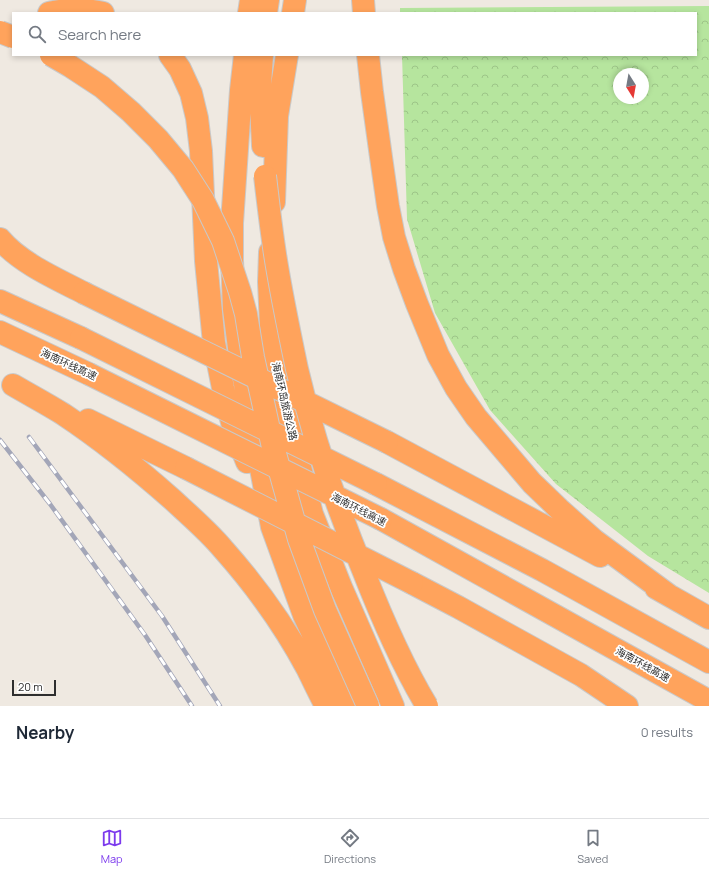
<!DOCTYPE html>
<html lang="en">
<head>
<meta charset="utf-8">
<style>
  :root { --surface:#fff; --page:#f6f6f7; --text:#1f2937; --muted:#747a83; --line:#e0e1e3; --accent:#7c3aed }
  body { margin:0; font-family:Manrope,"Noto Sans SC",sans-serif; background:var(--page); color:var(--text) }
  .compass { position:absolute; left:613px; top:68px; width:36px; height:36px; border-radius:50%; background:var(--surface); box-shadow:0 2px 6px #0003; rotate:169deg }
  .scale { position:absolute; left:12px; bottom:10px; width:44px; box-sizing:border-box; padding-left:4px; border:2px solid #2e2e2e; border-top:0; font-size:11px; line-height:14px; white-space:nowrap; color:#2e2e2e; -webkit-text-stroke:3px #fff; paint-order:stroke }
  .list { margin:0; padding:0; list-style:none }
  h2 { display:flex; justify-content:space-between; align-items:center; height:52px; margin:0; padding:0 16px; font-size:17px }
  h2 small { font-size:13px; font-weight:400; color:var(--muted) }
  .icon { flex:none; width:22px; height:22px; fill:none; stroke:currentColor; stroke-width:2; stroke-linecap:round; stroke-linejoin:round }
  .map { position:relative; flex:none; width:709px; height:706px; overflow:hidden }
  .search { position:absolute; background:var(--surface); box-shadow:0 2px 6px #0003; left:12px; right:12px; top:12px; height:44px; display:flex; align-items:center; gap:10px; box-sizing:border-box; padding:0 14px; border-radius:0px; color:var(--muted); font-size:15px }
  .sheet { height:112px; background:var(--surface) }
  nav { display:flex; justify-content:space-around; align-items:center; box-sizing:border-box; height:56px; border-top:1px solid var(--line); background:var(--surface); font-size:11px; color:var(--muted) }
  nav a { display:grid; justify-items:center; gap:2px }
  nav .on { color:var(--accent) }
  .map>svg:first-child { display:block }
  .forest { fill:url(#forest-crowns); fill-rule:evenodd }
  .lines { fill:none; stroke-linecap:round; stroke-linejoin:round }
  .highway-casing { stroke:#c9c9c9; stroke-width:24 }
  .highway { stroke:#ffa35c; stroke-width:22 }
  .rail-casing { stroke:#a3a6b8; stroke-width:4.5 }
  .rail { stroke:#fff; stroke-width:3; stroke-dasharray:9; stroke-linecap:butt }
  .highway-bridge-casing { stroke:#c9c9c9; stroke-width:24; stroke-linecap:butt }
  .highway-bridge { stroke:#ffa35c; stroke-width:22 }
  .labels { text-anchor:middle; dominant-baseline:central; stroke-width:3.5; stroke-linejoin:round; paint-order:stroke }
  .street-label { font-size:10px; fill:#2e2e2e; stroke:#fff }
</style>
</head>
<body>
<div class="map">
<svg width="709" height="706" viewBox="0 0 709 706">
  <defs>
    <pattern id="forest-crowns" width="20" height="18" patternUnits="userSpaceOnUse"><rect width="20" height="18" fill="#b6e59e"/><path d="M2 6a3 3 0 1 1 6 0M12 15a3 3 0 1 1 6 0" fill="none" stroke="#9dc588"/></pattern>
  </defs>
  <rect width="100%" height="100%" fill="#efe9e1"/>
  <path class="forest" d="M709,6V593L648,556L556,484L490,410L435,313L407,219L402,55H696V13H400V8ZM619,74H643V98H619Z"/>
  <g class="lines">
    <g class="highway-casing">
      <path id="highway" d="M363,0L364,13
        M49,13C66,9 86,9 103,13
        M249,13L251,0
        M266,13L268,0
        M293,13L295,0
        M170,55L180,69L191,93L197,118L201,151L206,261L214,343L223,388L234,430L247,462
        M245,55L241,90L232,223V260L234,309L241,363L272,527L304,615L347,706
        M262,55L260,85L263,146
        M368,55L372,92L381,157L388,206L394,237L404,269L417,304L438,355L456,388L476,417L532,483L559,509L594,540L670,596
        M274,202L277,116L287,55
        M0,239C20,263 57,279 84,293
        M270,252L269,282L271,326L277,377L312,514L341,587L393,706
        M0,301L81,338
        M0,332L89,374
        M13,385C30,395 47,404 63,414C102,440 138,469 173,500C190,516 208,531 223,549C255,585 284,625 307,668C313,680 319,693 326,706
        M88,420L186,468
        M387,442L600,556
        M376,484L542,570L709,662
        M381,519L709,701
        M412,583L458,607L581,675L627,706
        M656,588L709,618"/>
    </g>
    <use href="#highway" class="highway"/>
    <g class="rail-casing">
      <path id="rail" d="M29,437L162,616L220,706
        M0,440L50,504L145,635L192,706"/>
    </g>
    <use href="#rail" class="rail"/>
    <g class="highway-bridge-casing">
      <path id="highway-bridge" d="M0,32L13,37
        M51,55L70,66L102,87L131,112L158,139L183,169L203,200L223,241L240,292L246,314L253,357L272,443L299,539L325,610L368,706
        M265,176C268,202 271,228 275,254C281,293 289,331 297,369C313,438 336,505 363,570C381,616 401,663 427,706
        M84,293L387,442
        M81,338L376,484
        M89,374L381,519
        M186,468L412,583"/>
    </g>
    <use href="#highway-bridge" class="highway-bridge"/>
  </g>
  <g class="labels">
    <g class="street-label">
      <text transform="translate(69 364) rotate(25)">海南环线高速</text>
      <text transform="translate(285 401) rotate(77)">海南环岛旅游公路</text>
      <text transform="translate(359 509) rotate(27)">海南环线高速</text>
      <text transform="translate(643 664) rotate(29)">海南环线高速</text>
    </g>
  </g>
</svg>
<svg class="compass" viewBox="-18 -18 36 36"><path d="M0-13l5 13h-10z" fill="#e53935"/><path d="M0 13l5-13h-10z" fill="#747a83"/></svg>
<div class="scale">20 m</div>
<div class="search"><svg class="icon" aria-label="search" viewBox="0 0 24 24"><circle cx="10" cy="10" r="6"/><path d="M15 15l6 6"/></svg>Search here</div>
</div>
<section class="sheet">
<h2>Nearby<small>0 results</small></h2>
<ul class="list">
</ul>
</section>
<nav>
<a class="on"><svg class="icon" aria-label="map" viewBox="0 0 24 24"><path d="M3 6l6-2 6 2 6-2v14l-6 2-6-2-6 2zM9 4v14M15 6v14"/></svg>Map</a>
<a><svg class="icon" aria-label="directions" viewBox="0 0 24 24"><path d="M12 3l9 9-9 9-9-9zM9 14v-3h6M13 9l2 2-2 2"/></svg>Directions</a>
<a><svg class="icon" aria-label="saved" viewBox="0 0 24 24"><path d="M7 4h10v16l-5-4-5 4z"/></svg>Saved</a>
</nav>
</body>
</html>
